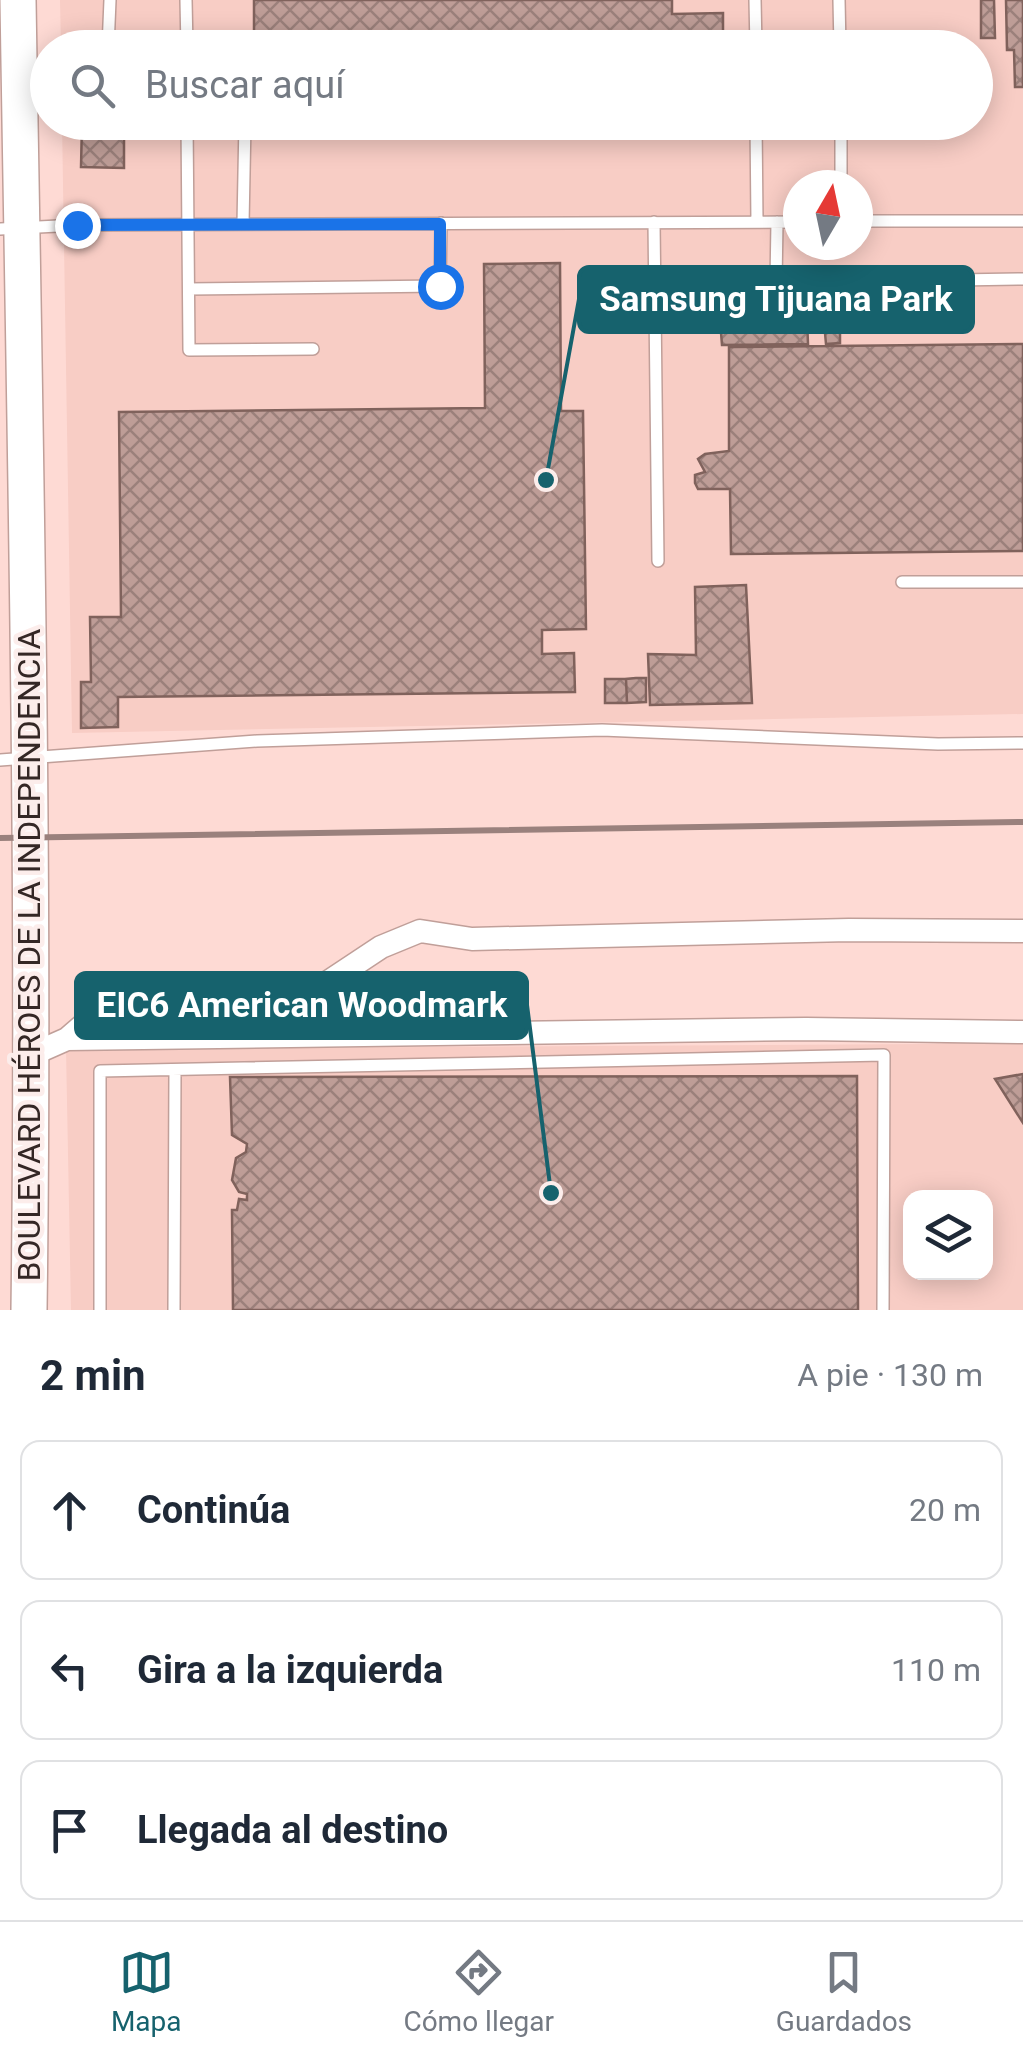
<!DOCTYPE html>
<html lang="es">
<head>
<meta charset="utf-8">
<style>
  :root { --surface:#fff; --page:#f6f6f7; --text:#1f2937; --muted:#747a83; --line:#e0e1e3; --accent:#16626d }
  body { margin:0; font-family:Roboto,sans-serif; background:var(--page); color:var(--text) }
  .controls { position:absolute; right:30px; bottom:30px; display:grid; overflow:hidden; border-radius:20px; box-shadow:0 5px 25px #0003 }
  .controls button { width:90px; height:90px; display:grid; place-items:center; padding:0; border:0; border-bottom:2px solid var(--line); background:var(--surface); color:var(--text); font:50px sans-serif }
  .compass { position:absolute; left:783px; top:170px; width:90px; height:90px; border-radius:50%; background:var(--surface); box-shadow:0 5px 25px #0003; rotate:9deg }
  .stop { position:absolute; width:30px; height:30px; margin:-22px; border:8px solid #1a73e8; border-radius:50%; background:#fff }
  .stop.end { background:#1a73e8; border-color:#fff; box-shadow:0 2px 10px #0008 }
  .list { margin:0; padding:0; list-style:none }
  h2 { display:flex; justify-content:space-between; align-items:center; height:130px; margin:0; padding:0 40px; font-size:42px }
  h2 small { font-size:32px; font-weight:400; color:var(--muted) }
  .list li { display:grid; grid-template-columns:65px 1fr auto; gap:30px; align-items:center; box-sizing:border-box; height:140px; margin:0 20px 20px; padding:0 20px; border:2px solid var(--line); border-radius:20px }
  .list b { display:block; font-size:38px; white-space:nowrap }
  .list em { font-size:32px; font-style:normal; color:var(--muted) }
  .icon { flex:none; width:55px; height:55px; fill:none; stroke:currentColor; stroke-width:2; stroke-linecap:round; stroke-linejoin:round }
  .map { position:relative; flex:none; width:1023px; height:1310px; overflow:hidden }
  .search { position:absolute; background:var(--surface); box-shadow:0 5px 25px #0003; left:30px; right:30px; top:30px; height:110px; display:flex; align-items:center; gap:25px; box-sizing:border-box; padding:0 35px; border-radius:55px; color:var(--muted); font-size:38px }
  .sheet { height:610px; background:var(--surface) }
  nav { display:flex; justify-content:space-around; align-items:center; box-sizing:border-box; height:140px; border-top:2px solid var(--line); background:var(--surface); font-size:28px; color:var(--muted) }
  nav a { display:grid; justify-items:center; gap:5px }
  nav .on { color:var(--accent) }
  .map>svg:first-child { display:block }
  .built { fill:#f8cdc5; fill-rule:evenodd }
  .building { fill:url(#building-cross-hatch); stroke:#80625c; stroke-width:2.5 }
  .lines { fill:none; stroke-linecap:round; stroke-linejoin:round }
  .service-casing { stroke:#c09f99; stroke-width:14 }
  .minor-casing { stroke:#c09f99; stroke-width:25 }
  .primary-casing { stroke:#c09f99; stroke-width:38 }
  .service { stroke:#fff; stroke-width:11 }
  .minor { stroke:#fff; stroke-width:22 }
  .primary { stroke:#fff; stroke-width:35 }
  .rail { stroke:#9a817d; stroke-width:6 }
  .route { stroke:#1a73e8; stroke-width:12 }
  .labels { text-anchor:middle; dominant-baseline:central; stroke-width:9; stroke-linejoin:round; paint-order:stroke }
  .street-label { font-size:32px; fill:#342725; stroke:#fcedeb }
  .leader { fill:none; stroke:#16626d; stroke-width:4 }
  .callout-dot { fill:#16626d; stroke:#fcedeb; stroke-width:4 }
  .callout { fill:#16626d; stroke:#16626d; stroke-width:4 }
  .callout-label { font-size:35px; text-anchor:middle; font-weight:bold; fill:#fff }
</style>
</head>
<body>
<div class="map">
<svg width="1023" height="1310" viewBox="0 0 1023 1310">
  <defs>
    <pattern id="building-cross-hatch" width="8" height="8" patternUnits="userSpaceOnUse" patternTransform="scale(2.5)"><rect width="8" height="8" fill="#be9d97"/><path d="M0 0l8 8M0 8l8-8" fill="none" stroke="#9b807b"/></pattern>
  </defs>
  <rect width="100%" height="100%" fill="#fedad4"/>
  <path class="built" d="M60,0H1023V714L72,733L62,123L976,122V48L61,47ZM798,185H858V245H798Z
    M1023,1040V1310H71L66,1049L927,1044ZM910,1198H986V1272H910Z"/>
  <path class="building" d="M254,0H672V14L723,13V48H254Z
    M981,0H994L995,38H981Z
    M1006,0H1023V87H1015L1014,50H1007Z
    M82,123H124V168L81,167Z
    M560,263L561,411H583L586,629L542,630V654L574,653L575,692L118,697V727L81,728V682H91L90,617H121L119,412L485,408L484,264Z
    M807,318L808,344L722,345L720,320Z
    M840,332V343L826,344L825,333Z
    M1023,344V551L731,554L730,489H698L695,483V475L705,472L698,459L705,454L729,451V347Z
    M746,585L752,703L650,705L648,654L696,655L695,587Z
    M636,678H646V702L627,703L626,679Z
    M605,679H626L627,703H605Z
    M1023,1074V1123L995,1079Z
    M857,1076L858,1310H233L232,1210H237L239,1199L247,1200V1194L239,1192L232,1180L236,1158L246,1152L247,1144L232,1135L230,1077Z"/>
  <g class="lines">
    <g class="service-casing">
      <path id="service" d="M186,0L187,48
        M755,0L756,48
        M839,0L840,48
        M108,48L110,0
        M23,85L48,84
        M187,122L189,350L313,349
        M756,122L757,222
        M841,122V185
        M858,221H1023
        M654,222L658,561
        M777,222L776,283L1023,279
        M243,224L245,122
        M0,229L77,225L798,222
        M189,289L440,286L441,223
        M902,582H1023
        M0,760L257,741L602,730L938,744L1023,743
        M100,1310V1071L884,1055L883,1310
        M174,1310L175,1070"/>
    </g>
    <g class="minor-casing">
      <path id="minor" d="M67,1039L806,1029L1023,1032
        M33,1054L67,1039L97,1013L122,1003L230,1008L298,1002L381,947L420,931L472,939L849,930L1023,931"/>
    </g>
    <g class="primary-casing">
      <path id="primary" d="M18,0C25,437 35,873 29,1310"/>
    </g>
    <use href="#service" class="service"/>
    <use href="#minor" class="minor"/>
    <use href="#primary" class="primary"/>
    <path class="rail" d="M0,838L1023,822"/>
  </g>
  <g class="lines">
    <path class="route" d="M77,225L440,224V286"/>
  </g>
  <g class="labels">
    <g class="street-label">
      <text transform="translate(29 955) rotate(-90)">BOULEVARD HÉROES DE LA INDEPENDENCIA</text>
    </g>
  </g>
  <path class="leader" d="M546 480L579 299M551 1193L527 1005"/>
  <g class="callout-dot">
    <circle cx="546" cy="480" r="10"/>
    <circle cx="551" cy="1193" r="10"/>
  </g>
  <g class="callout">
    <rect x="579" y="267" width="394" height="65" rx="10"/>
    <rect x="76" y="973" width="451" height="65" rx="10"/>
  </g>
  <g class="callout-label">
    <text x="776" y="311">Samsung Tijuana Park</text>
    <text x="302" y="1017">EIC6 American Woodmark</text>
  </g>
</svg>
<div class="controls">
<button><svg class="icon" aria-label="layers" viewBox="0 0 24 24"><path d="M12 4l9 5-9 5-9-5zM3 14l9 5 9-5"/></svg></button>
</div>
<svg class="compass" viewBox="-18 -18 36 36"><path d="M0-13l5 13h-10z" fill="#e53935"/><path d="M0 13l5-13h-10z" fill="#747a83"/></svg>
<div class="stop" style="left:440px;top:286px"></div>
<div class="stop end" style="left:77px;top:225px"></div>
<div class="search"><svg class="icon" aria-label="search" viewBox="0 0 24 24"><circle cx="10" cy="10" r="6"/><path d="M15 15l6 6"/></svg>Buscar aquí</div>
</div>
<section class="sheet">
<h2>2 min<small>A pie · 130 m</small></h2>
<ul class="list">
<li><svg class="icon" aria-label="ahead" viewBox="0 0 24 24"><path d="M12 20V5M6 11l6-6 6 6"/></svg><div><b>Continúa</b></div><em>20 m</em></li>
<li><svg class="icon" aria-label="left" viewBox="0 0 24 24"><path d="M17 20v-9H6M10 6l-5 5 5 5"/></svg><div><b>Gira a la izquierda</b></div><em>110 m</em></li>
<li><svg class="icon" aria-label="arrive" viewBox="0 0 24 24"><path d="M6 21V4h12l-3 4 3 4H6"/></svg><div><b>Llegada al destino</b></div></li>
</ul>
</section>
<nav>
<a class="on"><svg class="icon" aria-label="map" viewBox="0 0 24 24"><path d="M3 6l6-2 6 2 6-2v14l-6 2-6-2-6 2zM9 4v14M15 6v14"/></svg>Mapa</a>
<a><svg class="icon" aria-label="directions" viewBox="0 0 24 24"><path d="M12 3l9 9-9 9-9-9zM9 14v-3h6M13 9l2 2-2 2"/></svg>Cómo llegar</a>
<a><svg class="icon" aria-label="saved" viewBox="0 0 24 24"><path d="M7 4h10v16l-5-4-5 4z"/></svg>Guardados</a>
</nav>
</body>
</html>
